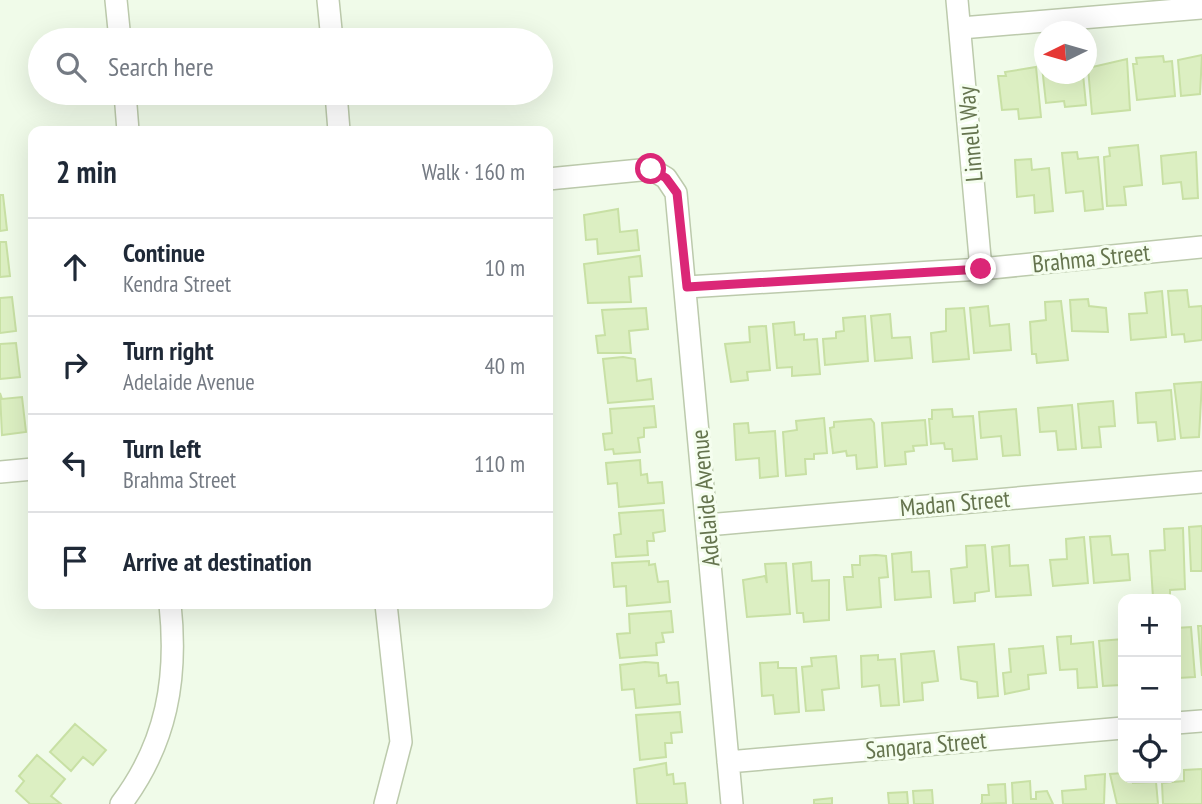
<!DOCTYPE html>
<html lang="en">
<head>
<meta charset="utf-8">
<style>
  :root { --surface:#fff; --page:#f6f6f7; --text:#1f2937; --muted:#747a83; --line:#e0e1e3 }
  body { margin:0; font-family:"PT Sans Narrow",sans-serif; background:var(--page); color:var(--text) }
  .controls { position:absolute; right:21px; bottom:21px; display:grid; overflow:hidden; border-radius:14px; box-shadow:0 7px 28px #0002 }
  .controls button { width:63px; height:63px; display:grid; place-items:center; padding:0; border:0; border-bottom:2px solid var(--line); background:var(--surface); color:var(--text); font:35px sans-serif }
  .compass { position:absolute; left:1034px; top:21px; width:63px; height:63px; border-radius:50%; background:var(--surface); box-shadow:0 7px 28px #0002; rotate:265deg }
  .stop { position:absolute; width:21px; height:21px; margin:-16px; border:5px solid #db2777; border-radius:50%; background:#fff }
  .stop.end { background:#db2777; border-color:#fff; box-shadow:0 2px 7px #0008 }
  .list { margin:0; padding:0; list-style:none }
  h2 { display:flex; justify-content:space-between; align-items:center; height:91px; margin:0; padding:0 28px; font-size:30px }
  h2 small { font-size:23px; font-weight:400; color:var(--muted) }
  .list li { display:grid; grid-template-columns:46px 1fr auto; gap:21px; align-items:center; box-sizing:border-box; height:98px; padding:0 28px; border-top:2px solid var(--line) }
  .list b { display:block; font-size:26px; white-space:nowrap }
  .list p { margin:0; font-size:23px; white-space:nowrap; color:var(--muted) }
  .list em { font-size:23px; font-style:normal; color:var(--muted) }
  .icon { flex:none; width:38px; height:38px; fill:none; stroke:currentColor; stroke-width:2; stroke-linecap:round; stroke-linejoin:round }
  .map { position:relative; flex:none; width:1202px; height:804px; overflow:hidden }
  .search { position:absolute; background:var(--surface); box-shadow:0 7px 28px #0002; left:28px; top:28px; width:525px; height:77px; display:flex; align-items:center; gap:18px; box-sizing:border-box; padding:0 24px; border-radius:38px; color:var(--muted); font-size:26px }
  .panel { position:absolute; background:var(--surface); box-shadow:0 7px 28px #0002; left:28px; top:126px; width:525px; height:483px; border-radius:14px }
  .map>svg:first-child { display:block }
  .building { fill:#dcefc2; stroke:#c8e0a4; stroke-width:2 }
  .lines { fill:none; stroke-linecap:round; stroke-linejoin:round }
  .minor-casing { stroke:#bccaac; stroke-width:24 }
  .minor { stroke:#fff; stroke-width:21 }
  .route { stroke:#db2777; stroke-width:9 }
  .labels { text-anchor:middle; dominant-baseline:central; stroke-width:6; stroke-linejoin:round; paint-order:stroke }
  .street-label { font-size:24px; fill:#65744e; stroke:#f5feef }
</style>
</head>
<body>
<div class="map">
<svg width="1202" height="804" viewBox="0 0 1202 804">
  <rect width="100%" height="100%" fill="#f0fbe9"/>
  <path class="building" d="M1202,55L1200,94L1181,96L1178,60Z
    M1163,56L1164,62L1172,61L1175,96L1137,100L1133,64H1137L1136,58Z
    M1127,59L1130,110L1092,114L1088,68Z
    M1036,67L1041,117L1019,119L1018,109L1002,110L998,76H1006L1005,72Z
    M1042,67L1044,74H1083L1086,105L1065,107L1064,101L1046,103Z
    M1138,145L1142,185L1124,187L1126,205L1107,206L1104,157L1110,156L1109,148Z
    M1077,152L1078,159L1098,157L1103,209L1085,211L1083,191L1066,193L1062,153Z
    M1196,152L1198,198L1183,199L1181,182L1163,184L1161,156Z
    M1031,159L1032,170L1049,168L1053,211L1035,213L1034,195L1017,197L1015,160Z
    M0,195H3L7,230L0,231Z
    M618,209L620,232L637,230L639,250L598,254L597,239L586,240L584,215Z
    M0,242H6L10,276L0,277Z
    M640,256L642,276L629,277L631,302L588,303L584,264Z
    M1187,290L1189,307L1202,306V340L1185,342L1184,334L1172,335L1168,291Z
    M1162,291L1166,337L1131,340L1129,314L1147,313L1145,293Z
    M12,297L16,331L0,333V298Z
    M1088,299L1089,306L1106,308L1108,332L1072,331L1070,300Z
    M1061,301L1068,360L1037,363L1036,354H1032L1030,322L1046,320L1045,302Z
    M988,306L990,326L1009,324L1011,350L974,353L970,308Z
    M646,308L648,329L629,331L631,353H598L596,336L605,335L602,310Z
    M964,308L969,359L933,362L931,333L946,331V309Z
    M890,314L892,338L910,337L912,358L875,361L871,316Z
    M865,316L868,361L825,365L823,339L836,338V332L844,331L843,318Z
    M794,322L795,335L804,334V340L817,339L820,374L792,376V367L777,368L773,324Z
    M766,326L770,370L747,372L748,380L731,382L725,344L750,342L749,327Z
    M16,343L20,377L0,379V344Z
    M623,357L635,359L637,381L651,379L653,399L608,403L603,359Z
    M1202,382L1199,437L1181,438L1174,384Z
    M1171,390L1175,439L1158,441L1156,422L1138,423L1136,393Z
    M0,393L2,399L22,397L26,432L2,435Z
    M1113,401L1115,426L1099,427L1101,447L1082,448L1078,404Z
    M1072,405L1076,449L1058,450L1056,431L1040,432L1038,408Z
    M654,406L656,427L644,428V437L638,438L640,452L614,454L613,449L605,450L603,434L612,433L610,409Z
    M952,409L953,417L973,416L977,459L953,461L952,449H945L944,443L931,444L929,419H932V410Z
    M1016,409L1020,455L1003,456L1001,436L981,438L979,412Z
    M824,418L827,453L814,454V459H805L806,474L786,476L783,432L797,430L796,421Z
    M871,419L874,423L877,467L857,469L856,455L847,456L846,451L833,453L830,428L834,427V422Z
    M925,420L927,445L913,446L914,451L905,452L906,464L885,466L882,423Z
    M748,423L749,433L775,431L778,476L760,478L759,458L736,460L734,424Z
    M640,460L641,475L647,474L648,483L662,482L664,503L619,507L617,483L608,484L606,463Z
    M663,510L665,531L653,533L654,541H647L648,555L616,557L614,535L621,534L619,513Z
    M1202,526V571H1191L1189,527Z
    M1183,528L1185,589L1170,590V596L1153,598L1150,551L1165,550L1164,529Z
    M1110,536L1112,555L1128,554L1130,580L1094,583L1090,537Z
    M1084,537L1088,583L1053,586L1050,560L1067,559L1066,539Z
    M985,545L989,591L975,593V601L954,603L951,569L967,567L966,546Z
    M1009,545L1010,566L1028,565L1031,595L996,597L992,547Z
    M911,552L912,572L929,571L931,597L895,600L892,554Z
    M876,555L886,556L888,577L879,578L881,607L847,610L844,577H853L852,565H860V556Z
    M649,561V565L655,564L658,582L668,581L670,602L627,606L626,586L614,587L612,563Z
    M811,562L812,581L829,580V620L804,622L803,613H797L793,564Z
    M786,563L790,614L747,617L743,580L765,576L767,583L765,564Z
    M671,611L673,632L662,633L664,642L656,643L657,655L620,658L617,634L630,633L629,614Z
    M1198,626H1202V676Z
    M1191,627L1195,677L1178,678L1176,628Z
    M1071,636V644L1093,642L1097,687L1078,688L1077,669L1060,670L1057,637Z
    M1123,639V664H1119L1121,685L1103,686L1099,641Z
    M994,644L998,696L978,698L977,682L961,679L958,647Z
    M1043,646L1046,673L1028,675L1029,689L1005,694L1003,673L1011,672L1009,649Z
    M934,651L938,681L922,683L923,700L904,702L901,654Z
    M878,655V660L895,659L899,705L881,706L879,685L862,687L861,656Z
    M836,656L839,688L822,690L824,710L806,711L802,667L812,666L811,658Z
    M645,662L658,663L659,676L666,675L667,683L678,682L680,704L636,708L634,689L622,690L620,665Z
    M778,662V668H796L799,712L775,714L773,695L762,696L760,663Z
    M680,712L682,732L671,733L672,743H665L666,757L640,760L636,715Z
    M75,724L106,750L93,765L83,757L71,771L50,752Z
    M37,755L65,779L51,796L61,804H30L16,791L24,781L19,776Z
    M666,763L667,775L673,774L674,784L685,783L687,804H637L634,769Z
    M1202,769V804H1163L1162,783L1184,781V770Z
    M1123,773V778H1133V783L1156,782L1158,804H1117L1110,774Z
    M1105,774L1104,804H1063L1062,791L1086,789L1085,776Z
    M1030,781L1031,799H1036V792L1047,791L1053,804H1013L1012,783Z
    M1005,784L1006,803L980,804H982V795H989L988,785Z
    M932,790L933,804H914L913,791Z
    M907,792L908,804H889L888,793Z
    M832,798V804H814V800Z"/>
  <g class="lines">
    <g class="minor-casing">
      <path id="minor" d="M116,0L120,40
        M328,0L332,40
        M957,0L981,269
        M961,28L1202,8
        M125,93L128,131
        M336,93L339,131
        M548,179L651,169L666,178L676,193L732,804
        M687,287L981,269L1202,247
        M0,472L33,469
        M707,525L1202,482
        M1176,723L1202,721
        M728,762L1123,728
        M121,804C167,743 178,678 170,604
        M385,804L401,742L386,604"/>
    </g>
    <use href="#minor" class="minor"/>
  </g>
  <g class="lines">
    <path class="route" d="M651,169L666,178L677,193L687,287L981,269"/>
  </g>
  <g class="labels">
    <g class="street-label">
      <text transform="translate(970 134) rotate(-95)">Linnell Way</text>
      <text transform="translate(1091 258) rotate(-6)">Brahma Street</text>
      <text transform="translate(705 498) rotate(-95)">Adelaide Avenue</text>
      <text transform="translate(955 503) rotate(-5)">Madan Street</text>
      <text transform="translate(926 745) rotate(-5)">Sangara Street</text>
    </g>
  </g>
</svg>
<div class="controls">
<button>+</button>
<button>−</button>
<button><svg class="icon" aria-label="locate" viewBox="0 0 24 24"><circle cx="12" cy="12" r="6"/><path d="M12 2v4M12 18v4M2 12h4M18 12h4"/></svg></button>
</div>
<svg class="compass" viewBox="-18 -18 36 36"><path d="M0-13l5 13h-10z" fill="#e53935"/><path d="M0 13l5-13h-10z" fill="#747a83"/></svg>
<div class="stop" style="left:651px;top:169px"></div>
<div class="stop end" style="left:981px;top:269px"></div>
<div class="search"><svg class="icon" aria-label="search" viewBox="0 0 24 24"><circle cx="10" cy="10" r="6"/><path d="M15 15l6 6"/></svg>Search here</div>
<section class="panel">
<h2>2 min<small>Walk · 160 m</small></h2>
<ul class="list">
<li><svg class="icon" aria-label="ahead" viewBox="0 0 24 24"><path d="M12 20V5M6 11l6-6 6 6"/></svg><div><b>Continue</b><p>Kendra Street</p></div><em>10 m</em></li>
<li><svg class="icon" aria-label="right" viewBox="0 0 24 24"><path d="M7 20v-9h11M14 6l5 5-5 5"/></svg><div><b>Turn right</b><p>Adelaide Avenue</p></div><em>40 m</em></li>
<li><svg class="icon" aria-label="left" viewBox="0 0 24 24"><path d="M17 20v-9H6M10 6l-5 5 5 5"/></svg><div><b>Turn left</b><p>Brahma Street</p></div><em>110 m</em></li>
<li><svg class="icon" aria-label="arrive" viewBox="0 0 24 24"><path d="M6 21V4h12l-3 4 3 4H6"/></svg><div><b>Arrive at destination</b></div></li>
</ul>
</section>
</div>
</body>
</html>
